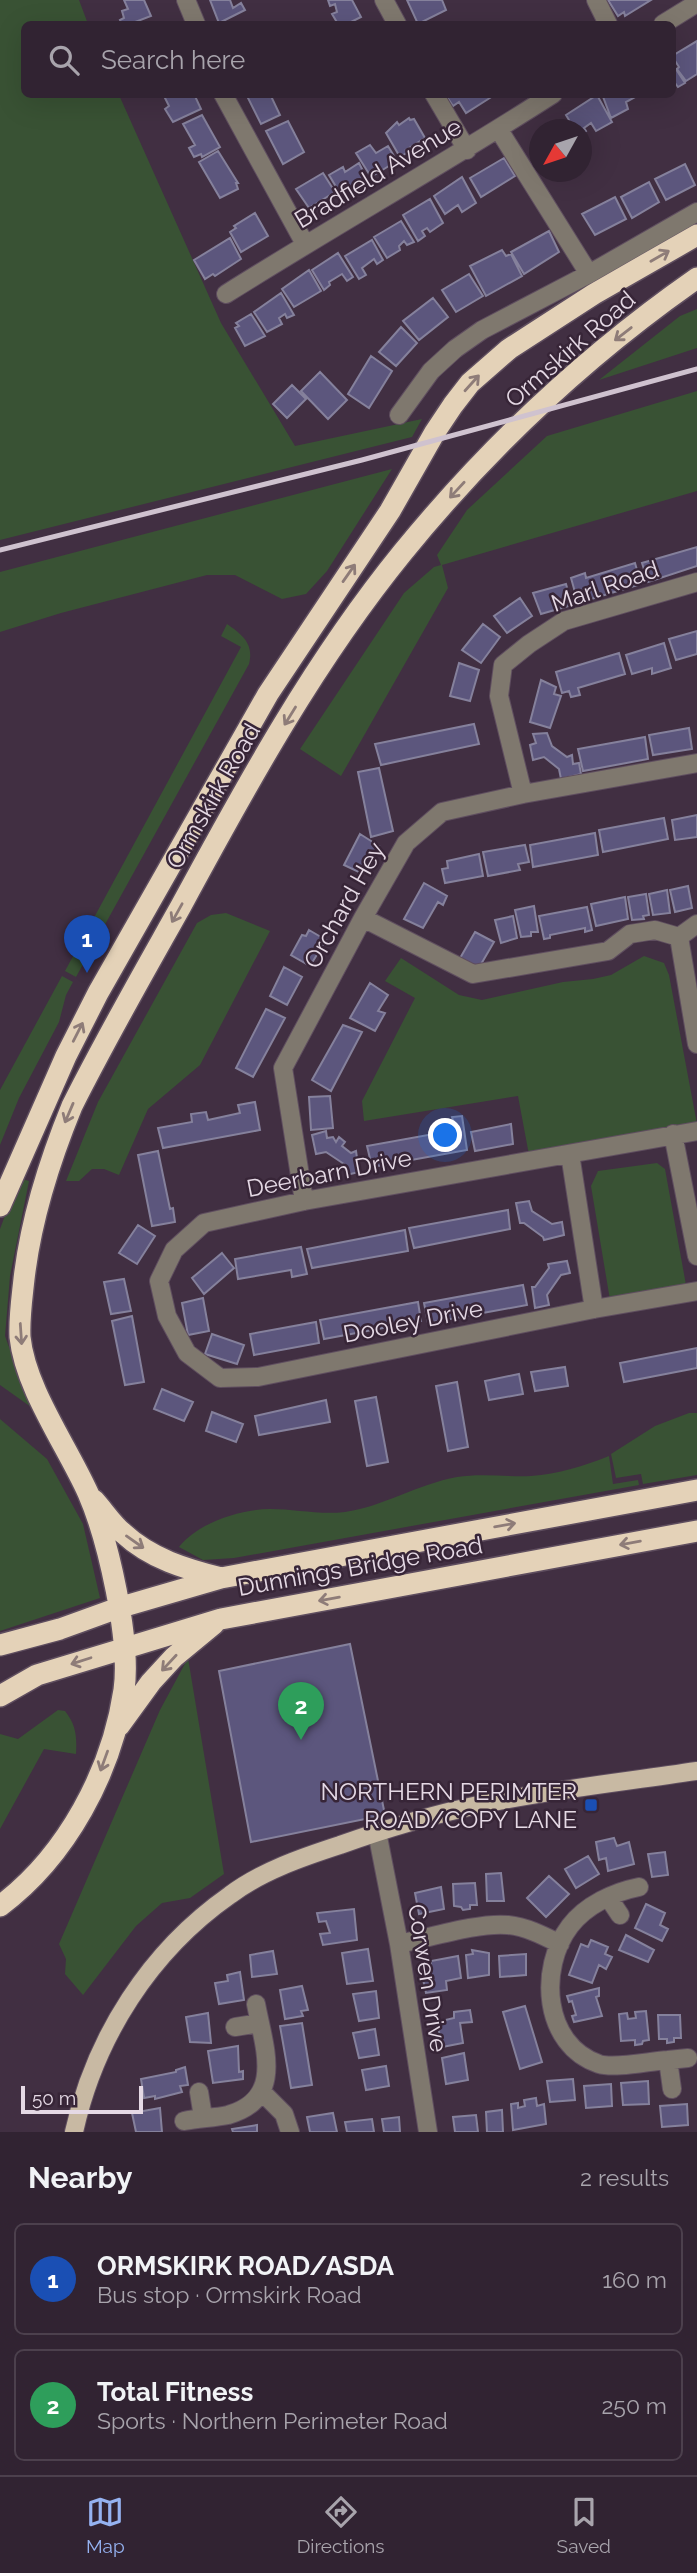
<!DOCTYPE html>
<html lang="en">
<head>
<meta charset="utf-8">
<style>
  :root { --surface:#312332; --page:#392b3a; --text:#f1f3f6; --muted:#a8a4ac; --line:#4c404d; --accent:#95b2f1 }
  body { margin:0; font-family:Raleway,sans-serif; background:var(--page); color:var(--text) }
  .compass { position:absolute; left:529px; top:119px; width:63px; height:63px; border-radius:50%; background:var(--surface); box-shadow:0 7px 28px #0002; rotate:230deg }
  .scale { position:absolute; left:21px; bottom:18px; width:122px; box-sizing:border-box; padding-left:7px; border:4px solid #e5d9e5; border-top:0; font-size:19px; line-height:24px; white-space:nowrap; color:#e5d9e5; -webkit-text-stroke:5px #372537; paint-order:stroke }
  .you { position:absolute; left:446px; top:1136px; width:24px; height:24px; margin:-18px; border:5px solid #fff; border-radius:50%; background:#1a73e8; box-shadow:0 0 0 10px #1a73e833 }
  .badge { display:grid; place-items:center; width:46px; height:46px; border-radius:50%; background:var(--accent); color:#fff; font-size:23px; font-weight:700 }
  .pin { position:absolute; translate:-50% -58px; filter:drop-shadow(0 2px 4px #0008) }
  .pin::after { content:''; position:absolute; top:37px; width:24px; height:21px; background:inherit; clip-path:polygon(0 0,100% 0,50% 100%) }
  .list { margin:0; padding:0; list-style:none }
  h2 { display:flex; justify-content:space-between; align-items:center; height:91px; margin:0; padding:0 28px; font-size:30px }
  h2 small { font-size:23px; font-weight:400; color:var(--muted) }
  .list li { display:grid; grid-template-columns:46px 1fr auto; gap:21px; align-items:center; box-sizing:border-box; height:112px; margin:0 14px 14px; padding:0 14px; border:2px solid var(--line); border-radius:10px }
  .list b { display:block; font-size:26px; white-space:nowrap }
  .list p { margin:0; font-size:23px; white-space:nowrap; color:var(--muted) }
  .list em { font-size:23px; font-style:normal; color:var(--muted) }
  .icon { flex:none; width:38px; height:38px; fill:none; stroke:currentColor; stroke-width:2; stroke-linecap:round; stroke-linejoin:round }
  .map { position:relative; flex:none; width:697px; height:2132px; overflow:hidden }
  .search { position:absolute; background:var(--surface); box-shadow:0 7px 28px #0002; left:21px; right:21px; top:21px; height:77px; display:flex; align-items:center; gap:18px; box-sizing:border-box; padding:0 24px; border-radius:10px; color:var(--muted); font-size:26px }
  .sheet { height:343px; background:var(--surface) }
  nav { display:flex; justify-content:space-around; align-items:center; box-sizing:border-box; height:98px; border-top:2px solid var(--line); background:var(--surface); font-size:19px; color:var(--muted) }
  nav a { display:grid; justify-items:center; gap:4px }
  nav .on { color:var(--accent) }
  .map>svg:first-child { display:block }
  .green { fill:#395234 }
  .building { fill:#5c567d; stroke:#85819c; stroke-width:2 }
  .lines { fill:none; stroke-linecap:round; stroke-linejoin:round }
  .minor-casing { stroke:#5f4e5f; stroke-width:20 }
  .major-casing { stroke:#5f4e5f; stroke-width:20 }
  .highway-casing { stroke:#5f4e5f; stroke-width:24 }
  .minor { stroke:#7f786e; stroke-width:18 }
  .major { stroke:#c8b9a3; stroke-width:18 }
  .highway { stroke:#e4d2b8; stroke-width:21 }
  .rail { stroke:#cfc2cf; stroke-width:5 }
  .oneway { stroke:#8e7c78 }
  .transit-dot { fill:#1a4fb4; stroke:#372537; stroke-width:2.5 }
  .labels { text-anchor:middle; dominant-baseline:central; stroke-width:5; stroke-linejoin:round; paint-order:stroke }
  .street-label { font-size:24px; fill:#e5d9e5; stroke:#372537 }
  .poi-label { font-size:24px; fill:#e5d9e5; stroke:#372537; text-anchor:end }
</style>
</head>
<body>
<div class="map">
<svg width="697" height="2132" viewBox="0 0 697 2132">
  <rect width="100%" height="100%" fill="#412f42"/>
  <path class="green" d="M0,0H79L88,24H24V94L119,95L221,323L295,446L422,419L412,437L0,540Z
    M697,309V348L599,380L680,316Z
    M697,391V491L442,565L448,588L341,776L300,749L404,593L434,567L441,565L437,555L467,510L547,436Z
    M392,469L327,571L306,594L282,599L235,575H207L61,613L0,632V572Z
    M227,624C243,635 254,644 249,664L76,977L65,971L241,647L221,636Z
    M226,913L270,931L200,1065L148,1109L119,1175L104,1169H92L79,1181H66L98,1102L197,923L211,915Z
    M644,956L664,963L669,975L697,1124L529,1155L518,1096L364,1121L362,1101L415,998L385,981L401,958L459,995L482,1000L563,982L593,979L611,975Z
    M62,976L73,982L66,995L59,1022L19,1098L0,1145V1090Z
    M657,1163L665,1169L686,1285L610,1300L591,1186L598,1171Z
    M19,1178L29,1181L10,1276L5,1336L31,1407L0,1385V1229Z
    M689,1413H697V1475L643,1484L641,1474L616,1478L611,1454L655,1426Z
    M0,1419L47,1459L83,1524L100,1598L0,1631Z
    M609,1456L613,1484L638,1480L639,1485L234,1558L203,1560L179,1547C198,1523 240,1509 270,1509C295,1509 319,1515 345,1512C382,1507 418,1484 457,1477C481,1473 506,1477 531,1476C558,1474 584,1466 609,1456Z
    M188,1658L224,1874L190,1898L162,1903L136,1926L83,1995L65,1974L66,1959L59,1944L160,1710Z
    M58,1710L65,1711C76,1725 77,1736 76,1754L44,1749L0,1829V1734L18,1739Z"/>
  <path class="building" d="M124,0H144L151,16L130,24H122L120,20L124,18L122,11L128,9Z
    M210,0H230L233,8L241,3L245,10L219,23Z
    M328,0H352L361,17L347,24H338L332,14L337,12L335,4L330,6Z
    M407,0H442L446,10L418,24Z
    M608,0H651L625,16L624,12L618,16Z
    M697,41V74L686,81L677,69L679,67L672,56Z
    M672,63L685,83L678,87L672,79Z
    M163,94H194L201,109L173,122L165,109L169,106Z
    M249,94H270L280,115L261,124L247,96Z
    M451,94H492L493,96L466,113L459,102L453,106L447,97Z
    M602,94H639V95L626,102L628,109L611,118Z
    M597,95L612,122L596,131L591,123L584,128L586,131L582,134V130H571L567,122L569,120L566,115Z
    M202,115L220,147L202,157L201,154L194,157L189,148L195,145L183,124Z
    M409,118L410,120L414,119L425,138L406,150L408,152L400,157L386,133L397,122L399,125Z
    M288,121L304,152L283,164L266,131Z
    M370,145L376,153L388,146L397,161L371,177L356,153Z
    M218,151L238,183H236L238,189L220,198L199,162Z
    M504,158L515,176L481,197L470,178Z
    M359,163L367,179L341,195L329,175L343,167L345,172Z
    M685,164L695,185L666,200L655,179Z
    M323,173L335,192L309,208L296,189Z
    M462,177L476,203L462,212L458,205L445,214L434,196Z
    M649,182L659,202L632,218L621,197Z
    M615,197L626,219L595,235L582,214Z
    M430,199L443,223L430,232L427,228L422,231L425,236L418,241L403,215Z
    M255,213L268,236L241,252L230,232L236,228L234,226Z
    M401,221L414,242L407,245L404,241L399,246L400,250L387,258L374,237Z
    M549,231L559,252L524,274L511,252Z
    M230,238L241,259L215,276L213,274L205,279L194,260Z
    M372,240L383,260L377,264L374,259L362,268L366,275L359,279L345,256Z
    M502,250L506,256L511,254L522,276L486,296L470,266Z
    M338,253L353,277L347,281L342,274L329,282L330,285L324,290L312,270Z
    M309,270L321,291L294,307L282,289Z
    M469,274L483,296L456,312L442,290Z
    M281,293L294,315L287,318L285,314L279,318L282,324L267,332L254,312Z
    M433,298L448,317L419,340L403,321Z
    M251,314L265,336L245,346L235,328L239,326L236,323Z
    M401,327L417,343L396,366L379,352Z
    M371,356L392,371L369,408L348,394Z
    M320,372L347,400L328,419L301,391Z
    M292,385L306,399L287,418L273,404Z
    M697,547V566L648,582L642,563Z
    M635,563L641,584L578,603L571,578L585,573L586,578Z
    M566,584L572,605L541,614L533,593Z
    M520,598L532,616L507,633L494,616Z
    M483,624L500,637L481,663L462,650Z
    M697,631V654L676,660L669,639Z
    M664,643L671,668L652,674V668L632,674L626,655Z
    M619,653L625,674L578,688L580,695L571,697L569,691L562,693L556,672Z
    M459,663L479,670L470,701L450,696Z
    M541,680L556,687L554,694L561,696L550,728L530,722Z
    M474,724L479,744L381,765L375,744Z
    M689,728L692,749L653,755L649,735Z
    M547,733L552,746L567,757L572,755L573,764L579,763L581,774L561,779L559,769L544,757L533,760L530,745L536,743L533,734Z
    M645,737L648,759L583,771L578,749Z
    M379,768L393,831L371,837L358,772Z
    M697,815V837L675,840L672,820Z
    M664,818L668,839L603,852L599,830Z
    M595,833L598,855L533,867L530,845Z
    M360,834L379,846L363,874L344,865Z
    M525,845L529,862L518,864L520,870L488,876L483,852Z
    M479,854L483,876L445,883L442,869L448,868L447,861Z
    M424,883L447,896L443,905L438,902L423,928L404,919Z
    M688,886L692,908L675,912L670,890Z
    M667,890L670,913L653,915L649,894Z
    M646,894L649,915L643,916L644,919L632,920L628,897Z
    M625,897L628,919L596,926L591,904Z
    M534,906L538,932H531V936L521,937L515,910Z
    M587,907L592,930L585,932V928L550,935V938L544,939L539,916Z
    M513,916L517,938L501,943L495,920Z
    M309,930L326,940L310,966L291,955L302,935L306,936Z
    M475,932L494,942L477,971L459,960Z
    M284,967L302,977L287,1005L270,996Z
    M370,983L388,995L378,1011L385,1013L375,1031L350,1018Z
    M266,1009L285,1018L253,1077L236,1068Z
    M343,1025L362,1032L331,1091L312,1080Z
    M330,1096L333,1128L311,1130L309,1097Z
    M255,1102L260,1130L163,1148L158,1128L192,1122L191,1114L206,1112L208,1120L240,1113L238,1105Z
    M462,1116L467,1150L372,1167L367,1146L456,1130L452,1117Z
    M511,1124L513,1144L475,1151L471,1132Z
    M326,1131L327,1138L333,1137L336,1142L339,1137L345,1142L342,1146L351,1153L356,1151L359,1172L346,1175L344,1164L326,1152L316,1154L312,1135Z
    M158,1151L170,1209L173,1208L175,1222L152,1226L138,1155Z
    M529,1201L532,1211L552,1224L562,1222L564,1235L544,1240L543,1237L524,1223H520L516,1203Z
    M508,1210L510,1229L414,1248L409,1228Z
    M138,1225L155,1236L137,1264L119,1253Z
    M405,1230L408,1251L312,1268L307,1249Z
    M301,1247L307,1274L292,1277L291,1270L238,1279L235,1259Z
    M222,1253L234,1268L204,1294L192,1278Z
    M567,1261L570,1273L561,1275L547,1295L549,1305L535,1308L532,1287H535L549,1268L548,1264Z
    M124,1279L131,1311L111,1314L104,1282Z
    M523,1285L527,1305L428,1323L424,1303Z
    M203,1298L209,1331L188,1335L182,1303Z
    M418,1302L421,1321L324,1339L320,1320Z
    M132,1316L144,1382L125,1385L112,1321Z
    M316,1322L319,1343L254,1355L250,1334Z
    M212,1334L244,1345L237,1364L205,1354Z
    M697,1348V1368L624,1382L620,1363Z
    M565,1367L568,1386L535,1391L531,1372Z
    M519,1374L523,1394L489,1400L485,1381Z
    M457,1382L468,1447L448,1451L436,1386Z
    M162,1389L193,1402L184,1421L154,1409Z
    M376,1397L388,1462L367,1466L355,1401Z
    M326,1400L330,1422L259,1435L255,1416Z
    M212,1412L243,1424L236,1442L206,1431Z
    M350,1644L385,1815L251,1842L219,1671Z
    M614,1838L617,1846L629,1842L634,1864L608,1871L606,1858L599,1860L596,1842Z
    M665,1852L668,1875L652,1877L648,1854Z
    M588,1856L599,1874L576,1888L565,1869Z
    M501,1873L504,1901H487L486,1874Z
    M549,1876L569,1894L546,1917L527,1898Z
    M475,1883L477,1905H470V1909L463,1910L461,1907L454,1906L453,1884Z
    M441,1887L444,1909L419,1914L415,1893Z
    M646,1904L665,1913L660,1925L668,1929L662,1941L635,1928Z
    M354,1909L357,1940L323,1945L320,1934L330,1933L326,1921L319,1922L317,1913Z
    M626,1935L654,1950L648,1962L619,1950Z
    M591,1940L608,1947L605,1954L612,1957L606,1969L599,1965L592,1983L569,1975L581,1944L588,1947Z
    M368,1949L373,1981L347,1984L342,1953Z
    M472,1950L489,1953V1975L468,1978L466,1955L473,1954Z
    M273,1951L277,1974L252,1977L250,1955Z
    M526,1954V1975L500,1977L499,1956Z
    M458,1956L461,1978L446,1981L447,1990L426,1993L420,1966L431,1965V1961Z
    M240,1972L244,2000L219,2004L215,1983L228,1981L227,1975Z
    M302,1986L308,2010L301,2011L303,2016L285,2019L280,1990Z
    M599,1988V1996L596,1997L602,2016L574,2022L572,2016L576,2015L572,2001L569,2002L567,1996Z
    M376,1991L379,2018L359,2021L353,1994Z
    M525,2006L542,2062L520,2069L503,2012Z
    M470,2010L472,2022L460,2023L463,2043L442,2047L437,2022L454,2018V2012Z
    M646,2011L649,2040L643,2041L642,2044L635,2045V2040L621,2041L619,2014L627,2013L628,2019L636,2018L635,2012Z
    M208,2013L211,2043L190,2042L186,2017Z
    M658,2015H680L681,2038H674V2042L667,2043V2039H659Z
    M302,2023L312,2085L291,2088L280,2026Z
    M375,2029L379,2055L359,2058L353,2033Z
    M238,2046L239,2072L243,2071V2079L213,2083L208,2051Z
    M464,2053L468,2080L446,2084L442,2058Z
    M386,2066L389,2086L366,2090L362,2070Z
    M185,2067L188,2085L180,2086L182,2092L155,2099V2096L144,2098L141,2079L176,2072V2070Z
    M573,2079L575,2100L550,2102L547,2081Z
    M648,2081L649,2104L623,2105L621,2083Z
    M611,2084L612,2106L586,2108L584,2086Z
    M536,2098L537,2106L544,2104L546,2124L513,2130L511,2104L518,2103V2108L525,2106L524,2100Z
    M687,2104L688,2125L662,2127L660,2106Z
    M160,2108L162,2132H136L132,2113Z
    M502,2110L503,2132H487L486,2112Z
    M333,2113L337,2132H310L307,2117Z
    M476,2115L478,2132H455L453,2117Z
    M399,2117L400,2132H384L382,2119Z
    M372,2119L374,2132H347L345,2122Z
    M257,2125V2132H233L232,2129Z"/>
  <g class="lines">
    <g class="minor-casing">
      <path id="minor" d="M186,0L196,24
        M384,0L397,24
        M596,0L608,24
        M663,24L697,3
        M223,94L305,244
        M434,94L467,150
        M499,130L589,274
        M226,294C334,226 446,163 553,94
        M399,415L431,371L455,349L482,330L589,274L697,212
        M523,794L499,696L503,665L529,644L564,621L697,582
        M363,918L473,974L608,951L630,934L655,930L679,937L697,1044
        M679,937L697,924
        M697,1131L304,1201L204,1223L174,1250L159,1281L167,1316L187,1353L220,1378L258,1377L594,1309L697,1291
        M673,1134L697,1256
        M570,1154L594,1309
        M304,1201L283,1068L363,918L406,843L442,812L523,794L697,763
        M377,1832L399,1944L428,2132
        M639,1887C614,1892 586,1905 570,1926C538,1968 543,2045 599,2064C615,2069 650,2061 668,2060L672,2089
        M608,1897L620,1915
        M399,1944C429,1938 479,1922 508,1925C527,1927 544,1936 560,1944
        M235,2027L260,2023
        M668,2060L688,2058
        M199,2092L203,2117
        M263,2093L284,2114L290,2132
        M184,2121C198,2118 214,2118 228,2115C285,2099 264,2047 256,2004"/>
    </g>
    <g class="major-casing">
      <path id="major" d="M74,2132C95,2037 150,1951 230,1895C262,1871 303,1857 340,1845C385,1829 431,1815 478,1805C549,1790 624,1782 697,1771"/>
    </g>
    <g class="highway-casing">
      <path id="highway" d="M0,1206L66,1056L98,993L268,694L390,511L435,432L453,405L470,383L509,349L594,294L697,235
        M94,1500C104,1511 112,1524 123,1533C151,1559 186,1569 221,1578
        M0,1645L60,1629L118,1608L221,1578L697,1490
        M0,1696L37,1675L221,1619L697,1531
        M119,1726L151,1682L174,1657L214,1624
        M0,1906C67,1856 112,1771 124,1690C131,1640 108,1539 88,1493C67,1446 25,1388 20,1337C19,1318 22,1298 24,1279C31,1218 49,1162 72,1106C106,1038 144,972 181,906C247,784 315,660 403,552C487,449 588,354 697,278"/>
    </g>
    <use href="#minor" class="minor"/>
    <use href="#major" class="major"/>
    <use href="#highway" class="highway"/>
    <path class="rail" d="M0,550L362,460L697,369"/>
  </g>
  <defs><path id="oneway-shaft" d="M-6 0H5M1.5-3L5.5 0L1.5 3" fill="none" stroke-width="1.6" stroke-linecap="round" stroke-linejoin="round" transform="scale(1.75)"/></defs>
  <g class="oneway">
    <use href="#oneway-shaft" transform="translate(660 256) rotate(-30)"/>
    <use href="#oneway-shaft" transform="translate(623 334) rotate(142)"/>
    <use href="#oneway-shaft" transform="translate(472 383) rotate(-48)"/>
    <use href="#oneway-shaft" transform="translate(457 490) rotate(133)"/>
    <use href="#oneway-shaft" transform="translate(349 573) rotate(-55)"/>
    <use href="#oneway-shaft" transform="translate(290 716) rotate(122)"/>
    <use href="#oneway-shaft" transform="translate(177 913) rotate(119)"/>
    <use href="#oneway-shaft" transform="translate(78 1032) rotate(-63)"/>
    <use href="#oneway-shaft" transform="translate(69 1113) rotate(113)"/>
    <use href="#oneway-shaft" transform="translate(21 1334) rotate(86)"/>
    <use href="#oneway-shaft" transform="translate(505 1525) rotate(-10)"/>
    <use href="#oneway-shaft" transform="translate(135 1542) rotate(35)"/>
    <use href="#oneway-shaft" transform="translate(630 1543) rotate(170)"/>
    <use href="#oneway-shaft" transform="translate(329 1599) rotate(170)"/>
    <use href="#oneway-shaft" transform="translate(81 1661) rotate(162)"/>
    <use href="#oneway-shaft" transform="translate(169 1663) rotate(133)"/>
    <use href="#oneway-shaft" transform="translate(104 1761) rotate(110)"/>
  </g>
  <rect class="transit-dot" x="584" y="1798" width="14" height="14" rx="3.5"/>
  <g class="labels">
    <g class="street-label">
      <text transform="translate(378 173) rotate(-31)">Bradfield Avenue</text>
      <text transform="translate(570 349) rotate(-41)">Ormskirk Road</text>
      <text transform="translate(605 586) rotate(-19)">Marl Road</text>
      <text transform="translate(213 796) rotate(-60)">Ormskirk Road</text>
      <text transform="translate(344 905) rotate(-61)">Orchard Hey</text>
      <text transform="translate(329 1173) rotate(-11)">Deerbarn Drive</text>
      <text transform="translate(413 1321) rotate(-11)">Dooley Drive</text>
      <text transform="translate(360 1566) rotate(-10)">Dunnings Bridge Road</text>
      <text transform="translate(428 1978) rotate(81)">Corwen Drive</text>
    </g>
    <g class="poi-label">
      <text x="577" y="1791">NORTHERN PERIMTER<tspan x="577" dy="28">ROAD/COPY LANE</tspan></text>
    </g>
  </g>
</svg>
<svg class="compass" viewBox="-18 -18 36 36"><path d="M0-13l5 13h-10z" fill="#e53935"/><path d="M0 13l5-13h-10z" fill="#a8a4ac"/></svg>
<div class="scale">50 m</div>
<div class="you"></div>
<div class="pin badge" style="left:87px;top:973px;background:#1a4fb4">1</div>
<div class="pin badge" style="left:301px;top:1740px;background:#2e9e5b">2</div>
<div class="search"><svg class="icon" aria-label="search" viewBox="0 0 24 24"><circle cx="10" cy="10" r="6"/><path d="M15 15l6 6"/></svg>Search here</div>
</div>
<section class="sheet">
<h2>Nearby<small>2 results</small></h2>
<ul class="list">
<li><span class="badge" style="background:#1a4fb4">1</span><div><b>ORMSKIRK ROAD/ASDA</b><p>Bus stop · Ormskirk Road</p></div><em>160 m</em></li>
<li><span class="badge" style="background:#2e9e5b">2</span><div><b>Total Fitness</b><p>Sports · Northern Perimeter Road</p></div><em>250 m</em></li>
</ul>
</section>
<nav>
<a class="on"><svg class="icon" aria-label="map" viewBox="0 0 24 24"><path d="M3 6l6-2 6 2 6-2v14l-6 2-6-2-6 2zM9 4v14M15 6v14"/></svg>Map</a>
<a><svg class="icon" aria-label="directions" viewBox="0 0 24 24"><path d="M12 3l9 9-9 9-9-9zM9 14v-3h6M13 9l2 2-2 2"/></svg>Directions</a>
<a><svg class="icon" aria-label="saved" viewBox="0 0 24 24"><path d="M7 4h10v16l-5-4-5 4z"/></svg>Saved</a>
</nav>
</body>
</html>
